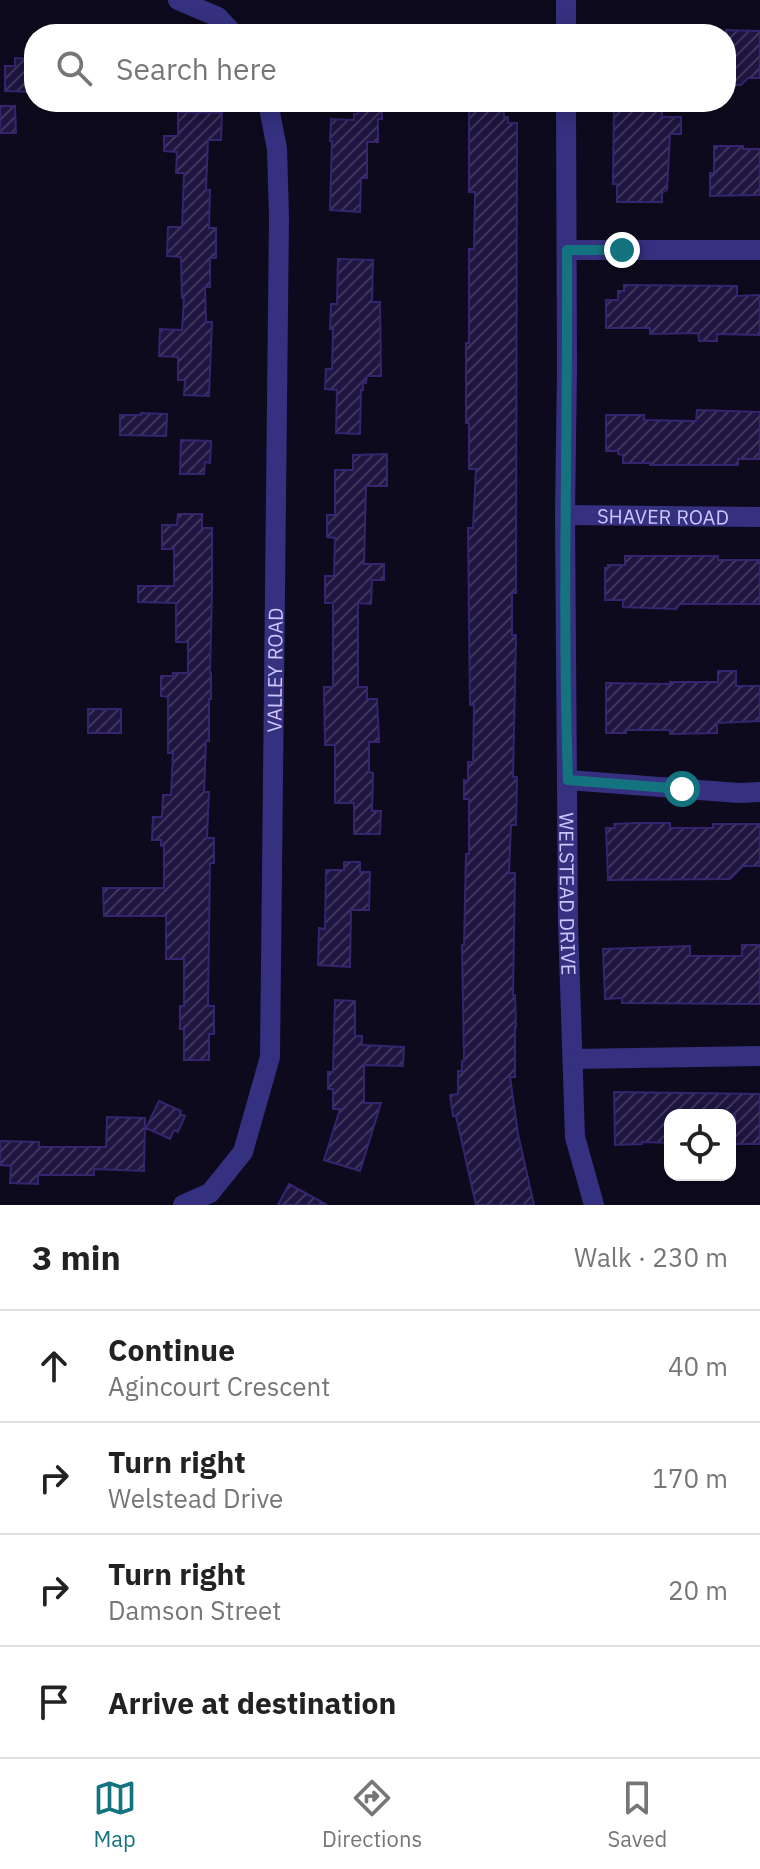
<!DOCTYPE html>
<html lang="en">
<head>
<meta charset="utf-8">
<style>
  :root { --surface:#fff; --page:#f2f2f2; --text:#222; --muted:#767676; --line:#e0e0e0; --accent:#13737f }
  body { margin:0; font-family:"IBM Plex Sans",sans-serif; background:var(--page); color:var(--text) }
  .controls { position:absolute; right:24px; bottom:24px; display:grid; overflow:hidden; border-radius:16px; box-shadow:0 4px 20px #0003 }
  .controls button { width:72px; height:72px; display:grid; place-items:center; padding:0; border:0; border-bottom:2px solid var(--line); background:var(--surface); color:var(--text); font:40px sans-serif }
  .stop { position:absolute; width:24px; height:24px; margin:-18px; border:6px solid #13737f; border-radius:50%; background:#fff }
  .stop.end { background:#13737f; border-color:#fff; box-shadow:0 2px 8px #0008 }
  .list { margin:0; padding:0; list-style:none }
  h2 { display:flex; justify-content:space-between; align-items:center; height:104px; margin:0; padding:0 32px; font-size:34px }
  h2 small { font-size:26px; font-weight:400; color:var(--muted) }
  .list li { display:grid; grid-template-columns:52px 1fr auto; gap:24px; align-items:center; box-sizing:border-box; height:112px; padding:0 32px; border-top:2px solid var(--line) }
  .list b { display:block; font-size:30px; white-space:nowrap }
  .list p { margin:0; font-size:26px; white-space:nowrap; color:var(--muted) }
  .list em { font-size:26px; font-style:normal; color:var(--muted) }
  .icon { flex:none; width:44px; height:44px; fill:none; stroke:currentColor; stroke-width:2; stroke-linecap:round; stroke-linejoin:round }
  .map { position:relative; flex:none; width:760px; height:1205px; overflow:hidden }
  .search { position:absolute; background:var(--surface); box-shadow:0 4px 20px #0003; left:24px; right:24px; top:24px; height:88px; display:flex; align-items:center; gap:20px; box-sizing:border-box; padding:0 28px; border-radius:32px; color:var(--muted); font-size:30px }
  .sheet { height:552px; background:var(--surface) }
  nav { display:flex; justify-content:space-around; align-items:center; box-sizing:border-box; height:112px; border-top:2px solid var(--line); background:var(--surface); font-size:22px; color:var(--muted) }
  nav a { display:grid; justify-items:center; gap:4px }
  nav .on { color:var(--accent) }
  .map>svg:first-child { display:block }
  .building { fill:url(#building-hatch); stroke:#34256e; stroke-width:2 }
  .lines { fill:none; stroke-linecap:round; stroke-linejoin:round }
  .minor { stroke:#353180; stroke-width:20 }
  .route { stroke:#13737f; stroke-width:10 }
  .labels { text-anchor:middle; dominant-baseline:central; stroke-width:6; stroke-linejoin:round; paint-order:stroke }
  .street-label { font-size:20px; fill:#cdc6ff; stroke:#0d0a1d }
</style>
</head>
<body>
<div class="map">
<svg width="760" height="1205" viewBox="0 0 760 1205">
  <defs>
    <pattern id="building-hatch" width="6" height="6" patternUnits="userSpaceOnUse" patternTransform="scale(2)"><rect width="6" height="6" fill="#1e1540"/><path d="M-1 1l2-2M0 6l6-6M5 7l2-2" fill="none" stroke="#3e365d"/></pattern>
  </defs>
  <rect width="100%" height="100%" fill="#0d0a1d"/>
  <path class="building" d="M726,30L760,31V78H748L741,85H726Z
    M15,58L34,59V92L5,91V66H15Z
    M358,102H382V119H378V142H367V178H361L360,212L330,210L332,141H330L331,119L354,120V114H358Z
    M614,102H662V117H681V134H670L667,190L662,193V202H617V184H613Z
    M469,105H504V117H508V123H517L516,593H512V635H516L513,777H517L516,825H511L509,873H515L513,995H515L516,1027H515V1077H510L518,1134L534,1205H476L456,1116H453L450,1095L458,1094V1071H462V1061H464L462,945H464L466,854H469V799H464V780L468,781V762H473L474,705H470L468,528H473L476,469H469V423H466V343H469V249H474L475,192H469Z
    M0,106H15L16,133H0Z
    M178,112L222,113L221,140H208L206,190H210L209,228H216V258H210V287H205L206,322H212L209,396L184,395L185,380H178V357L159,356L160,329L182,330L184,298H182L181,257L167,256L168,227H182L184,173H176L177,152L164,151V136H178Z
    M714,146H743V149H760V195L710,196V173H714Z
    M338,259L373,260L372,302H380L381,376H367L366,383H363V390H361L360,434L336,433L337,390L325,389L326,369H332L333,329H330L331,304H337Z
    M624,285L737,286V296L760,295V335L717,334V341H699L698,333L650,334V328H606V300H618V291H624Z
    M697,410L760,412V459H738V465H650V463H623V455L618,454V451H606V415H644V420L696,421Z
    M141,413L167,414L166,436L120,435V415H141Z
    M181,440L211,441L210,463L205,462L204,474H180Z
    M387,454V486H366L364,564H384V580H372L371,604L358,603V687H367V699H377L379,742H369V772L373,773L372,811H381L380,834H354V803H335V745H325L324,687H333V603H325V576H334L335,538L327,537V515H335V470H353V455Z
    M178,514H202V528H212V589L210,673H211V699H209V741H206L204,792H209L207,838H214V863H210L208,1006H214V1034H209V1060H184V1029H180V1006H184V959H166V916H104L103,888H164V846H161V840H152L153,817H162L163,795H171L173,753H168V697L161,696V676H173V673H188V642H176V603L138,602V586H174V549H162V525H177Z
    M625,556H718V560H760V604H680L676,609L623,607V600H605V568H608V565H625Z
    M718,671H736V686H760V721L717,723V733L670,734V730H626V733H606V683L670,684V682H718Z
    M88,709H121V733H88Z
    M638,823H670V828H713V824H760V866H743L730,879L608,880L606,828H615L614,824Z
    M344,862H360V872H370L369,910H351L350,967L318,965L319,928L325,929L326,870H344Z
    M742,945H760V1004L622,1003V998L605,999L603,949L690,946V956H742Z
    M335,1000L355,1001V1036H362V1045L404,1047L403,1066L364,1065V1103H381L360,1171L324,1160L340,1109H333V1089H328V1072H333Z
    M614,1092L760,1094V1144H734L735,1115H670V1143L642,1142V1144L615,1145Z
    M159,1101L181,1111L180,1114L185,1116L178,1132L174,1130L170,1139L146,1128Z
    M107,1117L145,1118L144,1171L94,1169V1175H38V1184L10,1183L11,1166L0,1165V1141L39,1142V1147H106Z
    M289,1184L327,1205H278Z"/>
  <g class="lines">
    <g class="minor">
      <path d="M178,0L218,17L234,34"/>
      <path d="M566,0V34"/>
      <path id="s1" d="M566,102L567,369L565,515L568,923L575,1137L594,1205"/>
      <path d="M567,250H760"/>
      <path id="s2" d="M565,515L760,517"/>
      <path d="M568,780L739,793L760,792"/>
      <path d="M573,1059L760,1056"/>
      <path id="s3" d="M183,1205L210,1193L243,1152L270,1057L279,217L277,149L268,102"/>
    </g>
  </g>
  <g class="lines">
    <path class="route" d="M622,250H567C568,426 562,603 568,780L682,789"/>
  </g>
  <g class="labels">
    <g class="street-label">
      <text stroke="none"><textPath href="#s2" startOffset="98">SHAVER ROAD</textPath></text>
      <text stroke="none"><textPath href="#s3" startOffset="568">VALLEY ROAD</textPath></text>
      <text stroke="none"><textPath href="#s1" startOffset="792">WELSTEAD DRIVE</textPath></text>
    </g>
  </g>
</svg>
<div class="controls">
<button><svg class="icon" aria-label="locate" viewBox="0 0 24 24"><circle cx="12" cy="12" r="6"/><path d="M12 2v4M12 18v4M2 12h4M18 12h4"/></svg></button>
</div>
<div class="stop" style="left:682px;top:789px"></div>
<div class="stop end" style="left:622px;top:250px"></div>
<div class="search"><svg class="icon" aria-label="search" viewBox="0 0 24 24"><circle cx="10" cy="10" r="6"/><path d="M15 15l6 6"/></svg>Search here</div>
</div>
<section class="sheet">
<h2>3 min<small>Walk · 230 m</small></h2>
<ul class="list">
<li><svg class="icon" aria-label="ahead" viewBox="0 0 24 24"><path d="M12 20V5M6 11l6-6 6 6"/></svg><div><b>Continue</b><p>Agincourt Crescent</p></div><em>40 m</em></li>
<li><svg class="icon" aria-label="right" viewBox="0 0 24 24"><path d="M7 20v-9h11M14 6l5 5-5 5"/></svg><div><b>Turn right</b><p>Welstead Drive</p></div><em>170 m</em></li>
<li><svg class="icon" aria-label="right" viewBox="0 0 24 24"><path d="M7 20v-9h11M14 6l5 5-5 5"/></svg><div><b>Turn right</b><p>Damson Street</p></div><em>20 m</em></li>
<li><svg class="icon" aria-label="arrive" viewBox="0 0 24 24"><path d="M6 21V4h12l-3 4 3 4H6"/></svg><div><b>Arrive at destination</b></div></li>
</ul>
</section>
<nav>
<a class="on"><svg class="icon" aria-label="map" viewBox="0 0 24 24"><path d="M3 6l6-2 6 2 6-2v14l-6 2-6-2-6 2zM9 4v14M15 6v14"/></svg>Map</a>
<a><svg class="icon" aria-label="directions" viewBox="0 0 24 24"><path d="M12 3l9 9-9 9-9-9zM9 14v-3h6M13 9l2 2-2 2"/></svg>Directions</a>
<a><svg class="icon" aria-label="saved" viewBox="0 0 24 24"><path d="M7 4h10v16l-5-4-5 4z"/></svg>Saved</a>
</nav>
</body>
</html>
